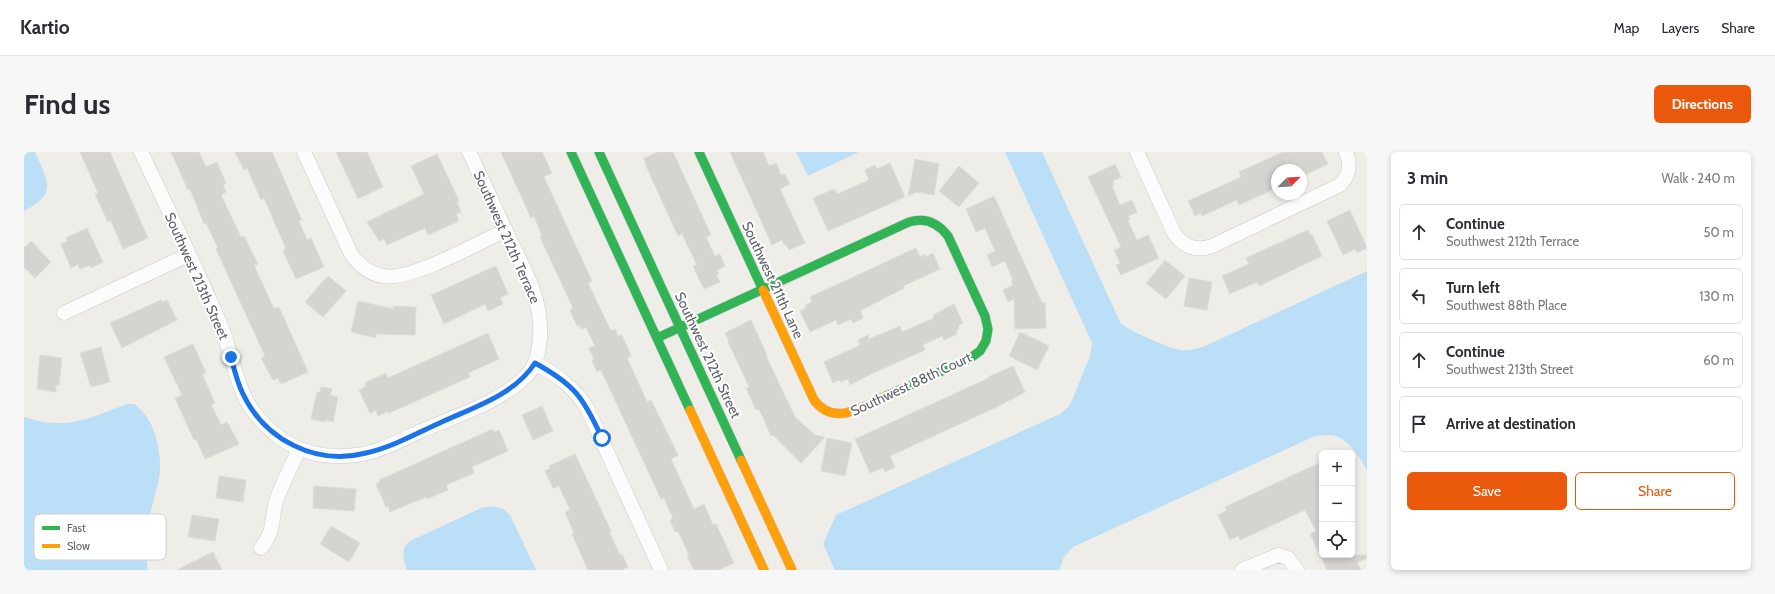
<!DOCTYPE html>
<html lang="en">
<head>
<meta charset="utf-8">
<style>
  :root { --surface:#fff; --page:#f7f7f7; --text:#2b2b33; --muted:#7c7c81; --line:#e1e1e2; --accent:#ea580c }
  body { margin:0; font-family:Cabin,sans-serif; background:var(--page); color:var(--text) }
  .controls { position:absolute; right:12px; bottom:12px; display:grid; overflow:hidden; border-radius:6px; box-shadow:0 2px 6px #0003 }
  .controls button { width:36px; height:36px; display:grid; place-items:center; padding:0; border:0; border-bottom:1px solid var(--line); background:var(--surface); color:var(--text); font:20px sans-serif }
  .compass { position:absolute; left:1247px; top:12px; width:36px; height:36px; border-radius:50%; background:var(--surface); box-shadow:0 2px 6px #0003; rotate:66deg }
  .stop { position:absolute; width:12px; height:12px; margin:-9px; border:3px solid #1a73e8; border-radius:50%; background:#fff }
  .stop.end { background:#1a73e8; border-color:#fff; box-shadow:0 1px 4px #0008 }
  .list { margin:0; padding:0; list-style:none }
  h2 { display:flex; justify-content:space-between; align-items:center; height:52px; margin:0; padding:0 16px; font-size:17px }
  h2 small { font-size:13px; font-weight:400; color:var(--muted) }
  .list li { display:grid; grid-template-columns:26px 1fr auto; gap:12px; align-items:center; box-sizing:border-box; height:56px; margin:0 8px 8px; padding:0 8px; border:1px solid var(--line); border-radius:6px }
  .list b { display:block; font-size:15px; white-space:nowrap }
  .list p { margin:0; font-size:13px; white-space:nowrap; color:var(--muted) }
  .list em { font-size:13px; font-style:normal; color:var(--muted) }
  .actions { display:flex; gap:8px; padding:12px 16px }
  .actions a { flex:1; padding:9px 0; border:1px solid var(--accent); border-radius:6px; text-align:center; font-size:14px; color:var(--accent) }
  .actions .main { background:var(--accent); color:#fff }
  .icon { flex:none; width:22px; height:22px; fill:none; stroke:currentColor; stroke-width:2; stroke-linecap:round; stroke-linejoin:round }
  .map { position:relative; flex:none; width:1343px; height:418px; overflow:hidden; border-radius:6px }
  header { display:flex; align-items:center; gap:24px; box-sizing:border-box; height:56px; padding:0 20px; background:var(--surface); border-bottom:1px solid var(--line) }
  header strong { font-size:19px }
  nav { display:flex; gap:22px; margin-inline-start:auto; font-size:14px }
  .intro { display:flex; align-items:center; justify-content:space-between; box-sizing:border-box; height:96px; padding:0 24px }
  h1 { margin:0; font-size:28px }
  .button { padding:10px 18px; border-radius:6px; background:var(--accent); color:#fff; font-size:14px; font-weight:700 }
  main { display:flex; gap:24px; padding:0 24px }
  aside { flex:1; background:var(--surface); border-radius:6px; box-shadow:0 2px 6px #0003 }
  .map>svg:first-child { display:block }
  .water { fill:#bcdff8 }
  .building { fill:#d5d4d1; stroke:#dedcd7 }
  .lines { fill:none; stroke-linecap:round; stroke-linejoin:round }
  .street-casing { stroke:#cacac9; stroke-width:15 }
  .fast-casing { stroke:#cbcccc; stroke-width:10 }
  .slow-casing { stroke:#cbcccc; stroke-width:10 }
  .street { stroke:#fcfcfc; stroke-width:14 }
  .fast { stroke:#30b455; stroke-width:9 }
  .slow { stroke:#ff9f0a; stroke-width:9 }
  .route { stroke:#1a73e8; stroke-width:5 }
  .labels { text-anchor:middle; dominant-baseline:central; stroke-width:4; stroke-linejoin:round; paint-order:stroke }
  .street-label { font-size:14px; fill:#5d6267; stroke:#fff }
  .key { fill:#fff; stroke:#ced0d1; stroke-width:1 }
  .key-label { font-size:11px; fill:#5d6267 }
</style>
</head>
<body>
<header>
<strong>Kartio</strong>
<nav><a>Map</a><a>Layers</a><a>Share</a></nav>
</header>
<div class="intro"><h1>Find us</h1><a class="button">Directions</a></div>
<main>
<div class="map">
<svg width="1343" height="418" viewBox="0 0 1343 418">
  <rect width="100%" height="100%" fill="#eeede8"/>
  <path class="water" d="M0,0H11C24,30 34,41 0,59Z
    M772,0H835L784,24Z
    M981,0H1018L1097,172C1107,179 1146,197 1157,198C1166,199 1173,197 1181,194L1343,119V318C1335,305 1324,285 1307,283C1302,283 1296,284 1291,284L1049,395L1040,405L1035,418H811L799,392L812,363L1036,262L1046,253L1066,204L1068,191Z
    M103,252H110C130,265 137,296 136,318C136,326 133,334 131,342C125,367 119,393 124,418H0V265C42,279 64,267 103,252Z
    M469,354L479,357L486,363L512,418H383C379,406 376,397 386,389L457,356Z"/>
  <path class="building" d="M56,0H86L124,86L99,97L87,69L84,70L71,42L74,41Z
    M147,0H175L182,15L193,10L202,31L199,33L202,40L197,43L217,85L220,84L234,112L230,113L250,157L255,155L284,220L260,231H256L254,226L249,228L237,206L241,204L192,97L194,96L182,71L180,72L166,37L164,38Z
    M211,0H248L276,64L278,68L275,69L283,88L287,86L300,115L272,127L259,99L262,97L240,46L237,48L223,16L220,18Z
    M312,0H343L359,35L334,47Z
    M477,0H518L528,21L520,25L568,129L564,131L587,179L591,177L594,184L598,183L607,204L603,206L623,250L627,248L654,303L647,307L670,357L680,352L689,373L692,372L710,411L695,418H670L663,404L665,403L654,379L651,380L646,368L649,366L640,346L637,347L577,218L573,220L568,208L570,207L565,196L571,194L562,175L557,177L556,173L553,174L546,158L549,156L516,85L518,84L510,64L507,66Z
    M634,0H649L687,83L682,85L691,104L696,102L701,114L693,118L695,122L692,123L696,130L680,137L669,114L673,113L658,82L654,84L623,16L620,6Z
    M706,0H739L745,14L752,11L757,23L761,22L766,32L756,37L781,91L765,98L762,92L760,93L758,88L748,93Z
    M1259,0H1298L1304,12L1277,25V18H1253V27L1247,30L1250,37L1215,53L1213,48L1178,64L1177,61L1171,64L1164,49L1217,25L1215,20Z
    M413,2L435,49L433,50L437,60L432,62L435,69L404,83L401,76L363,93L360,87L355,89L343,70L400,42L387,14Z
    M891,7L915,12L910,43L893,40L884,44Z
    M866,11L881,45L804,79L789,46L810,37L814,42L845,28L841,18L851,13L853,17Z
    M1091,12L1097,25L1089,29L1090,32L1088,34L1096,53L1108,48L1113,60L1104,64L1106,68L1104,69L1113,88L1124,83L1135,106L1097,123L1092,113L1096,111L1090,98L1097,95L1064,25Z
    M935,14L955,31L935,55L915,39Z
    M970,44L1018,151H1021L1022,176L991,177L990,147L984,150L979,138L989,133L987,129L989,128L981,109L968,115L963,103L971,99L961,76L952,80L942,57Z
    M1326,58L1343,96L1333,101L1331,97L1319,103L1303,69Z
    M63,76L79,110L67,116L66,113L56,117L54,112L47,116L37,92L44,89L42,86Z
    M1284,78L1286,83L1288,82L1298,104L1235,134L1233,130L1206,142L1198,124L1225,112L1222,106Z
    M7,89L27,110L11,126L0,115V96Z
    M892,96L896,105L901,102L902,105L909,101L916,117L879,134L880,136L836,159L839,166L829,171L827,167L814,173L812,168L786,180L776,159L782,156L781,153L788,150L786,145Z
    M1141,108L1161,124L1142,147L1122,131Z
    M472,114L484,142L476,146L479,152L464,159L461,152L420,172L407,143Z
    M304,124L322,139L299,165L281,150Z
    M1165,126L1188,130L1183,158L1160,154Z
    M137,148L138,150L143,148L153,168L98,196L86,171Z
    M334,149L370,157V154L392,155L391,183L352,182V186L327,180Z
    M930,152L939,171L934,174L935,177L932,179L933,182L920,188L918,184L899,193L901,198L847,222L826,233L824,227L817,230L816,228L809,231L800,210L836,193L834,188L844,183L845,187L876,174L878,180L910,166L909,163Z
    M727,168L743,203L742,204L771,265L791,283L801,285L777,311L749,283L747,284L735,257L732,258L722,236L725,235L716,215L704,190L705,189L701,181Z
    M996,180L1025,194L1013,218L985,204Z
    M464,181L475,207L444,221L446,225L365,261L364,259L354,264L352,258L346,261L335,238L342,234L341,231L362,221L364,226Z
    M169,192L182,221L178,222L191,251L187,253L197,273L203,270L215,292L181,307L172,287L170,288L151,246L158,243L140,205Z
    M77,195L86,230L67,235L56,201Z
    M16,203L38,206L35,233H32V240L13,237Z
    M989,214L1001,240L973,255L866,304L871,315L861,320L859,316L846,321L831,287L965,226L964,225Z
    M297,235L308,237L306,243L314,245L309,270L301,268V270L287,267L293,240L296,241Z
    M518,254L529,279L509,288L498,263Z
    M469,277L470,280L475,278L484,299L448,315L450,321L422,333L424,338L403,347L402,345L366,360L364,354L362,355L352,332L356,330L355,328Z
    M803,286L828,291L821,324L797,319Z
    M551,302L587,379L585,380L596,403L598,402L604,415L597,418H564L548,382L550,381L541,360L546,358L535,334L529,336L521,319L526,316L525,314Z
    M1295,311L1298,318V403H1343V406L1333,411L1337,418H1303L1286,382L1292,379L1281,358L1216,388L1214,384L1206,388L1194,363L1203,358L1201,355Z
    M195,324L222,328L219,350L192,346Z
    M290,334L332,337L330,359L289,356Z
    M168,363L195,367L191,389L164,385Z
    M307,374L336,391L325,410L296,392Z
    M189,400L198,418H153Z"/>
  <g class="lines">
    <g class="street-casing">
      <path id="street" d="M117,0C142,53 168,106 191,160C196,171 201,183 204,195C216,233 217,253 250,281C272,301 303,307 332,303C356,300 377,288 399,278C432,264 480,249 505,221C511,213 514,204 515,194C522,153 500,116 482,80C470,53 458,27 445,0
        M280,0L327,102C335,113 345,122 359,124C387,129 454,91 482,78
        M1113,0L1150,81C1158,94 1173,100 1188,94L1316,33C1326,23 1327,13 1322,0
        M40,161L164,103
        M511,211C533,223 550,235 563,256L637,418
        M237,396C251,378 247,369 252,349C258,332 267,314 275,298
        M1218,418L1254,403L1264,406L1273,418"/>
    </g>
    <g class="fast-casing">
      <path id="fast" d="M547,0L666,258
        M575,0L717,308
        M675,0L739,138
        M633,186L885,70C901,65 914,71 924,84L961,164L964,177L962,189L956,199L945,207L862,244"/>
    </g>
    <g class="slow-casing">
      <path id="slow" d="M739,138L790,248C810,275 839,255 862,244
        M666,258L740,418
        M717,308L768,418"/>
    </g>
    <use href="#street" class="street"/>
    <use href="#fast" class="fast"/>
    <use href="#slow" class="slow"/>
  </g>
  <g class="lines">
    <path class="route" d="M207,205C210,217 213,230 219,242C241,288 292,314 342,301C369,295 395,280 420,269C453,254 491,242 511,211C551,233 559,245 578,286"/>
  </g>
  <g class="labels">
    <g class="street-label">
      <text transform="translate(483 85) rotate(66)">Southwest 212th Terrace</text>
      <text transform="translate(173 124) rotate(66)">Southwest 213th Street</text>
      <text transform="translate(749 128) rotate(65)">Southwest 211th Lane</text>
      <text transform="translate(684 203) rotate(65)">Southwest 212th Street</text>
      <text transform="translate(887 232) rotate(-25)">Southwest 88th Court</text>
    </g>
  </g>
  <rect x="10" y="362" width="132" height="46" rx="6" class="key"/>
  <rect x="18" y="374" width="18" height="4" fill="#30b455"/>
  <rect x="18" y="392" width="18" height="4" fill="#ff9f0a"/>
  <g class="key-label">
    <text x="43" y="380">Fast</text>
    <text x="43" y="398">Slow</text>
  </g>
</svg>
<div class="controls">
<button>+</button>
<button>−</button>
<button><svg class="icon" aria-label="locate" viewBox="0 0 24 24"><circle cx="12" cy="12" r="6"/><path d="M12 2v4M12 18v4M2 12h4M18 12h4"/></svg></button>
</div>
<svg class="compass" viewBox="-18 -18 36 36"><path d="M0-13l5 13h-10z" fill="#e53935"/><path d="M0 13l5-13h-10z" fill="#7c7c81"/></svg>
<div class="stop" style="left:578px;top:286px"></div>
<div class="stop end" style="left:207px;top:205px"></div>
</div>
<aside>
<h2>3 min<small>Walk · 240 m</small></h2>
<ul class="list">
<li><svg class="icon" aria-label="ahead" viewBox="0 0 24 24"><path d="M12 20V5M6 11l6-6 6 6"/></svg><div><b>Continue</b><p>Southwest 212th Terrace</p></div><em>50 m</em></li>
<li><svg class="icon" aria-label="left" viewBox="0 0 24 24"><path d="M17 20v-9H6M10 6l-5 5 5 5"/></svg><div><b>Turn left</b><p>Southwest 88th Place</p></div><em>130 m</em></li>
<li><svg class="icon" aria-label="ahead" viewBox="0 0 24 24"><path d="M12 20V5M6 11l6-6 6 6"/></svg><div><b>Continue</b><p>Southwest 213th Street</p></div><em>60 m</em></li>
<li><svg class="icon" aria-label="arrive" viewBox="0 0 24 24"><path d="M6 21V4h12l-3 4 3 4H6"/></svg><div><b>Arrive at destination</b></div></li>
</ul>
<div class="actions"><a class="main">Save</a><a>Share</a></div>
</aside>
</main>
</body>
</html>
